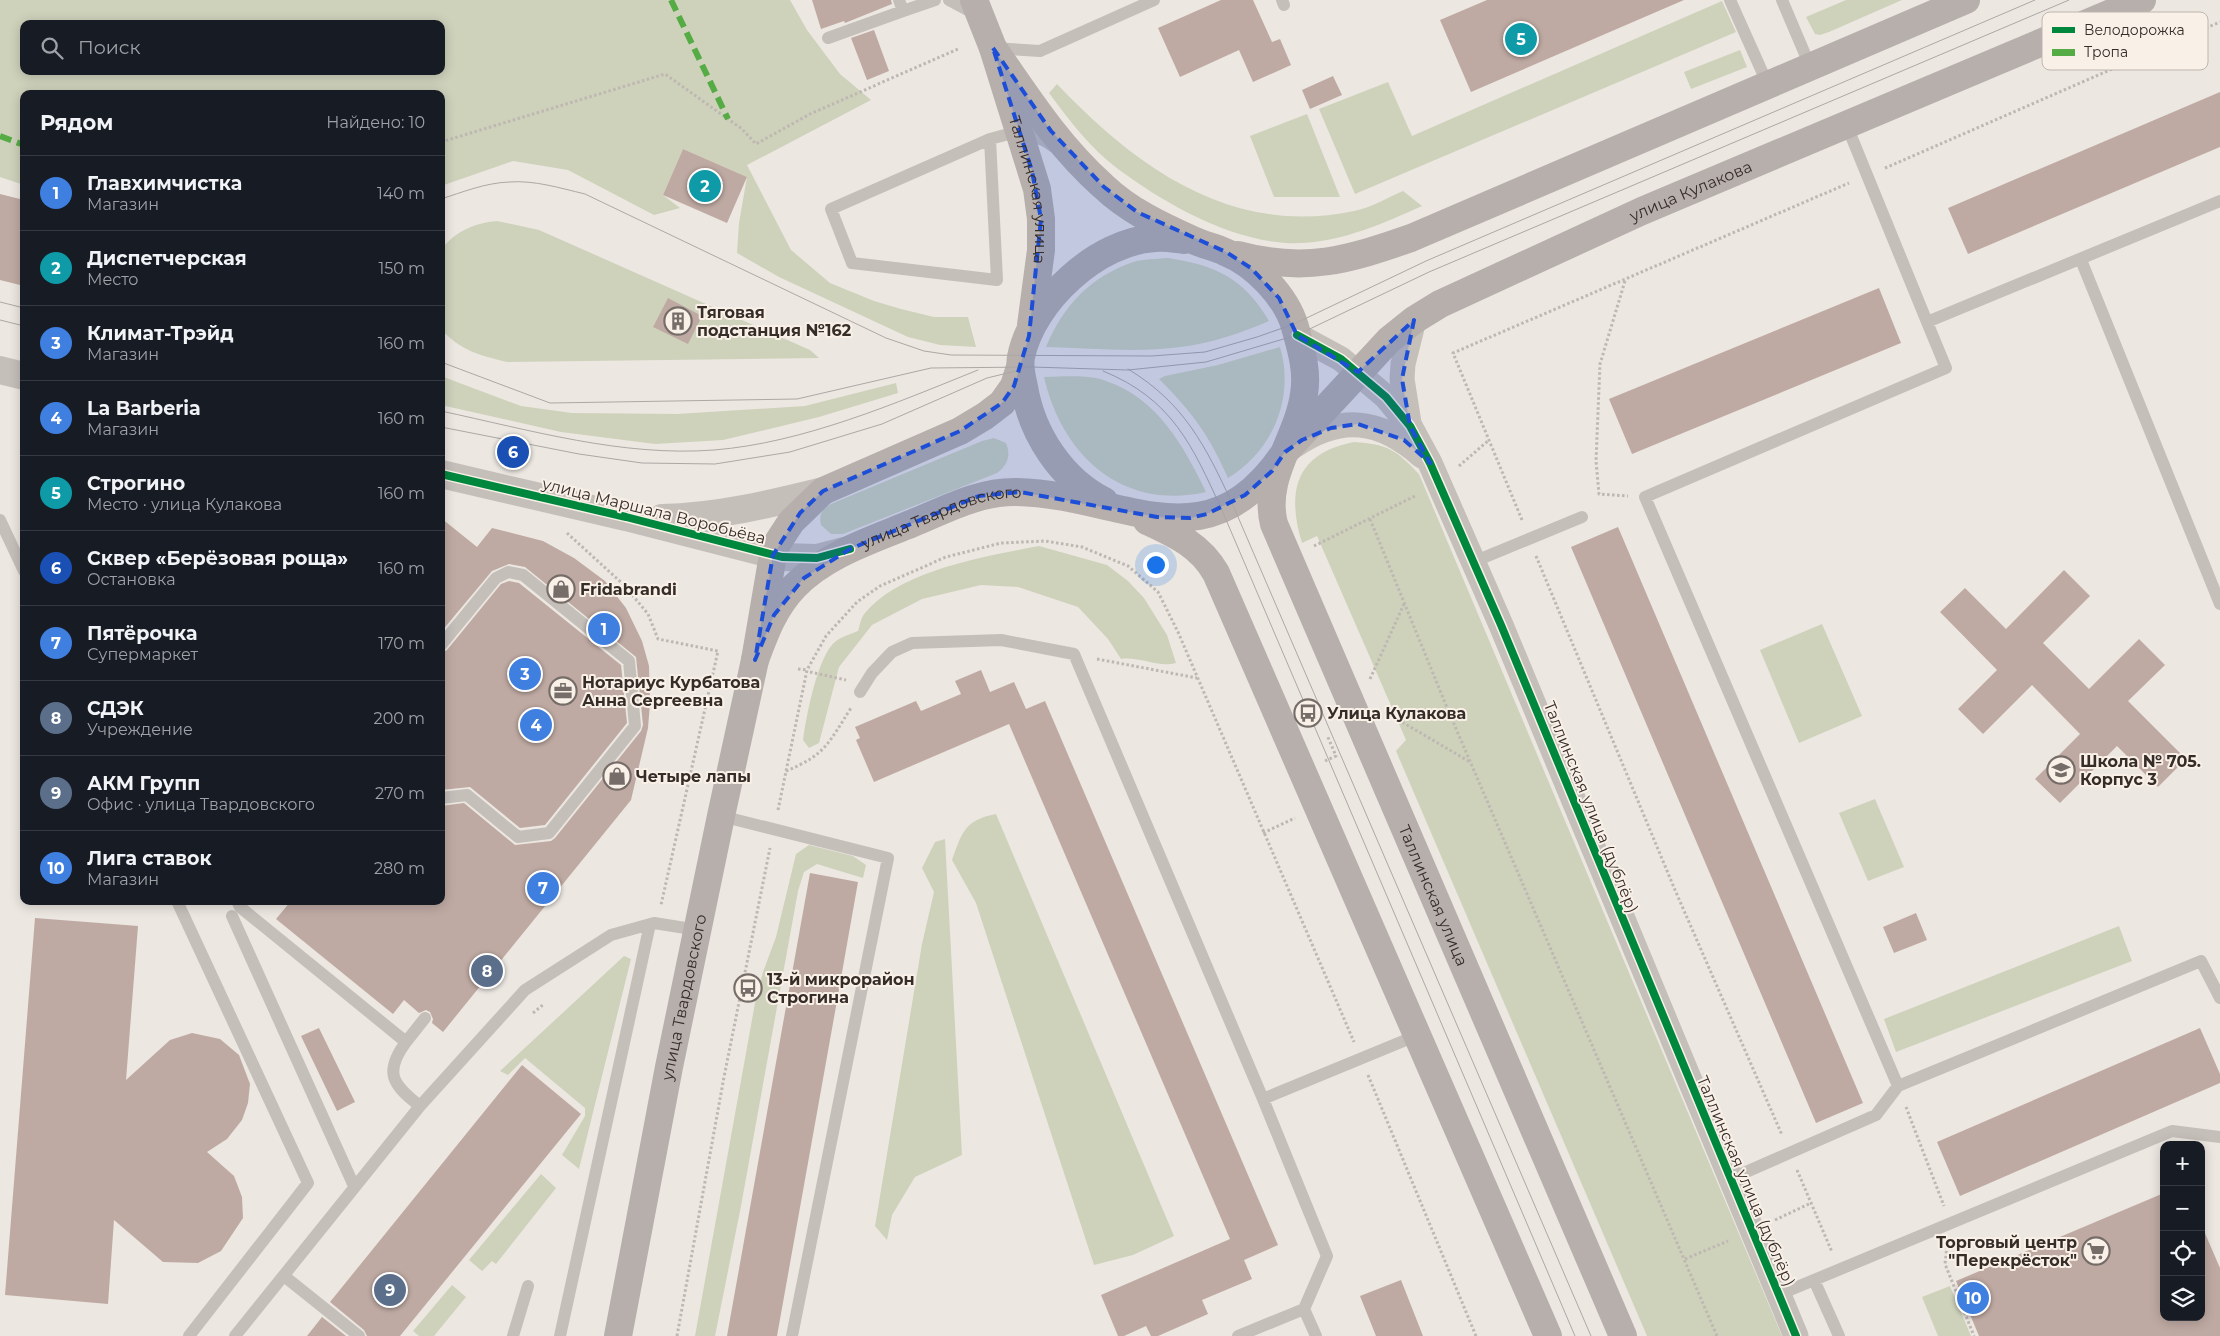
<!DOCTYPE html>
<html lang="ru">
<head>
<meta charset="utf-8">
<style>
  :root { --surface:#171b24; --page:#20242c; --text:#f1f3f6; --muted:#9ea1a6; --line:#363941; --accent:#766d69 }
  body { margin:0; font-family:Montserrat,sans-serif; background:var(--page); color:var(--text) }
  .controls { position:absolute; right:15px; bottom:15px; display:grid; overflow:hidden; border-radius:10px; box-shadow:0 2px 12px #0003 }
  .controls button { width:45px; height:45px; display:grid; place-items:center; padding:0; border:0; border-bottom:1px solid var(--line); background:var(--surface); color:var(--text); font:25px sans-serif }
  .you { position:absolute; left:1155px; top:564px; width:18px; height:18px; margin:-12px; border:4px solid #fff; border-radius:50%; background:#1a73e8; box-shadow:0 0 0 8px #1a73e833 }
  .badge { display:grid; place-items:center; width:32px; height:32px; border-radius:50%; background:var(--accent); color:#fff; font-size:16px; font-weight:700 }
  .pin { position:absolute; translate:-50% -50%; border:2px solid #fff; box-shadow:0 1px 5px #0006 }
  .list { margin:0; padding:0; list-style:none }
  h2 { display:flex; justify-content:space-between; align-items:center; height:65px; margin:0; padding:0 20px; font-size:21px }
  h2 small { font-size:16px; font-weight:400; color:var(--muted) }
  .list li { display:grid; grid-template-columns:32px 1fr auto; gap:15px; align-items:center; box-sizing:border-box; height:75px; padding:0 20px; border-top:1px solid var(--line) }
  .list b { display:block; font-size:19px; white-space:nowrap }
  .list p { margin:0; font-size:16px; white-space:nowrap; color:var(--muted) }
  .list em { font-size:16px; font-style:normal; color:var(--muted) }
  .icon { flex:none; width:28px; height:28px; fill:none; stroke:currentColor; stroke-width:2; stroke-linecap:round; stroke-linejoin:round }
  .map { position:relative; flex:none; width:2220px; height:1336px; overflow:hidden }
  .search { position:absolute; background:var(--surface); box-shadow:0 2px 12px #0003; left:20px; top:20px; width:425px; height:55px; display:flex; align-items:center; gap:12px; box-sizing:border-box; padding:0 18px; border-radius:10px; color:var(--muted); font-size:19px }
  .panel { position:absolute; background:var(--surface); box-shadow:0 2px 12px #0003; left:20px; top:90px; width:425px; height:815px; border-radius:10px }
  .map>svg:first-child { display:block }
  .green { fill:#ced2bb; fill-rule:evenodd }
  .building { fill:#bfaaa3 }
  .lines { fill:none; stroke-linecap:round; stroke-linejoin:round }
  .path { stroke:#beb7b2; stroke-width:3; stroke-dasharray:2.5 2.5; stroke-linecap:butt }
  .service { stroke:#c5bfba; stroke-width:12 }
  .minor { stroke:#c5bfba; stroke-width:25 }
  .tertiary { stroke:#c5bfba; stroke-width:28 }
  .secondary { stroke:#b6afab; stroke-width:28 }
  .tram { stroke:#ada8a4; stroke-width:1 }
  .quiet { stroke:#55ab44; stroke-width:6; stroke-dasharray:12 6; stroke-linecap:butt }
  .cycleway-casing { stroke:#f9f1e8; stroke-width:11 }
  .cycleway { stroke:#00873e; stroke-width:8 }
  .marked { fill:#1d4ed8; fill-opacity:0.2; stroke:#1d4ed8; stroke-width:4; stroke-dasharray:10 6; stroke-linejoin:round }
  .labels { text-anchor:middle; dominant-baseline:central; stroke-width:4; stroke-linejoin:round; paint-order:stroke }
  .street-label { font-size:16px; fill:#362c28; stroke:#f9f1e8 }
  .poi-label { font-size:16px; font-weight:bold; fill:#362c28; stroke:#f9f1e8; text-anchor:start }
  .key { fill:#f9f1e8; stroke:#beb6ae; stroke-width:1 }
  .key-label { font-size:14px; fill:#362c28 }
</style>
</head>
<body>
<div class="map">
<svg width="2220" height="1336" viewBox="0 0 2220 1336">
  <rect width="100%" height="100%" fill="#ece7e1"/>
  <path class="green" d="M0,0H790L807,30L840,74L871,100L747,165L791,250L830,283L874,301L901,309L934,317H968L976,347L940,345L908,337L779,277L737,253L739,223L747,177L683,149L663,195L680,208L654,215L568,170L513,161L441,186V94H24V185L0,177ZM24,24H441V71H24Z
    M1846,0H1902L1829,32L1820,35L1815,34L1806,17Z
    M1722,1L1736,32L1355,194L1319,109L1388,82L1412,136Z
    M1740,50L1747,67L1691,89L1684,72Z
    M1057,84C1137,168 1232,237 1354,211C1371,208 1388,197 1403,191L1422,206C1384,223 1344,241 1302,243C1239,246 1168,206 1118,169C1091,149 1069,120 1049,93Z
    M1307,114L1340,197H1274L1250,136Z
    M497,221L539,230L810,350L819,358L507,362C479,355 461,351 441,329V250C455,231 475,223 497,221Z
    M1168,258C1215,265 1244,278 1269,321C1241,333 1212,343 1181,347C1137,353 1090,348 1046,347C1063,306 1090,277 1133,262C1143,259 1157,259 1168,258Z
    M1280,347C1295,397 1273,451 1228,478C1209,435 1193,413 1159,379L1165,376L1218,365Z
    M441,376L521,406L572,413L677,414L805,406L896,383L898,393L819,417L723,440L655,444L561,432L441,405Z
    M1044,377C1064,377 1087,374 1106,381C1157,398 1184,446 1206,492C1123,511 1062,456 1044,377Z
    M994,438L1006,443C1011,455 1008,465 997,473L843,534H831L821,525C818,514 823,509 831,504L982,441Z
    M1354,442C1388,444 1396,450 1419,474L1782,1336H1647L1396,751L1406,740L1317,536L1302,543C1286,491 1296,453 1354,442Z
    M1039,546L1107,565L1128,581L1144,598L1167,635L1176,663C1158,668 1139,656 1121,659L1108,639L1078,607L1018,587L981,585L922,599L872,625L839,667L819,743L809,748L803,740C806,717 818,654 836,641C843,636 851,634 858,631C860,625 861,617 865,613C900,570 987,556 1039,546Z
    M1822,624L1862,716L1799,743L1760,650Z
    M1875,799L1904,867L1868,881L1839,813Z
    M996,814L1174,1236L1133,1255L1094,1265L976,903L952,860C962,833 964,820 996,814Z
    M945,839L962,1155L915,1177L892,1215L887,1240L875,1226L922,944L934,892L922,868L935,842Z
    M809,845L853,856L866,865L863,878L817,864L804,872L798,891L741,1206L715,1336H695L755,1003L763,972L776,937L796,854Z
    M2119,926L2132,961L1896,1052L1884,1019Z
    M624,956L631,959L579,1169L562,1155L585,1116V1108L525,1058L508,1075L500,1071Z
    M541,1174L556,1188L496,1264L492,1261L482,1271L469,1260Z
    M452,1285L466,1297L434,1336H419L413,1331Z
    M1950,1286L1971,1336H1938L1922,1297Z"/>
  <path class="building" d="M812,0H891L892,4L845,23L844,21L821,29Z
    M1221,0H1253L1272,42L1280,39L1291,65L1253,82L1239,50L1180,77L1158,28Z
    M1487,0H1684L1471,92L1440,20Z
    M874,30L889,71L867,80L851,38Z
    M1333,76L1342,95L1310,109L1302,90Z
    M2220,92V147L1968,254L1948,208Z
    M683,149L747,177L727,223L663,195Z
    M0,194L24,200V286L0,280Z
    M1879,288L1901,343L1632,454L1609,399Z
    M668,298L702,316L688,344L653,327Z
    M441,518L477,547L492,528L543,541L574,558L605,581L626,608L642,641L649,666L650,703L648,728L631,800L443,1032L432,1023L433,1019L430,1012L426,1010L419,1013L404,1000L393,1014L276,919L291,901H441V806L464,803L515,845L551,841L555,838L641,731L643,725L636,657L525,567L509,564L492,571L441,632Z
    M1618,527L1863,1103L1816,1123L1571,547Z
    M2064,570L2090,596L2043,643L2089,689L2139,639L2165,665L2128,701L2186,759L2158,787L2117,746L2060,803L2035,779L2080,734L2032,685L1983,734L1958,709L1997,670L1940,612L1965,588L2006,629Z
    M509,581L519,583L621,665L627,723L545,825L520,828L470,787L441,790V653L447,650L501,584Z
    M981,670L990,692L1014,682L1026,709L1045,701L1278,1245L1244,1260L1252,1279L1202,1300L1208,1314L1158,1336H1151L1146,1326L1124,1336H1118L1101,1295L1230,1239L1009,724L874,782L856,740L860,738L855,727L916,701L921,711L961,694L955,681Z
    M810,873L858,882L835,1012L777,1336H727Z
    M1916,913L1927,940L1894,953L1883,927Z
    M35,918L138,926L126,1080L170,1040L192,1033L220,1039L239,1055L250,1084L248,1103L242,1120L227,1139L207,1152L234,1176L242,1197L243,1218L221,1251L198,1263L163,1262L114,1220L108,1304L5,1295Z
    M319,1028L355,1102L337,1111L301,1036Z
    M2200,1028L2220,1074V1083L1960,1196L1937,1142Z
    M522,1065L581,1114L400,1336H367L364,1330L330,1302Z
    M2164,1193V1317H2201V1224L2220,1268V1336H1979L1956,1281Z
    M1401,1280L1423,1336H1376L1360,1296Z
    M322,1317L346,1336H307Z"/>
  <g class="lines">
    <path class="path" d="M441,142L665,74L742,129L756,144L810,114L958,49
      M1885,168L2220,22
      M1625,281L1600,364L1596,461L1599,494L1628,496
      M1459,466L1489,440
      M1370,519L1448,710L1717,1336
      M1522,520L1453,353L1849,183
      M567,533L624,585L648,614L658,639L718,651L661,905
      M1314,546L1417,495
      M1536,556L1675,890L1782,1135
      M1097,659L1197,678
      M798,669L807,670
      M810,672L846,680
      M1370,679L1404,604
      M1385,712L1470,762
      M1325,761L1336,756L1327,735
      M786,771C826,755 829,742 851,708
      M778,810L807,670L826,636L857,602L880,586L946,557L1001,543L1045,541L1082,547L1128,566L1158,592L1178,632L1354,1042
      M1263,833L1295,818
      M533,1013L544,1004
      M1368,1075L1476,1336
      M1906,1107L1944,1206
      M1797,1170L1832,1252
      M1775,1220L1811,1203
      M1947,1246L1945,1264L1974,1336
      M1685,1259L1728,1241
      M677,1336L724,1077L770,848"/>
    <path class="service" d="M899,0L903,11L935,0
      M949,0L975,14
      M1282,0L1284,5
      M1730,0L1768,85
      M1782,0L1810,66
      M828,38L903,11
      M993,48L1040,51L1154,0
      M1847,126L1927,322
      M990,139L997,280L852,263L831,209L990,139L1020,131L1045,141L1054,147
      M2081,260L2220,604
      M0,520L24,571
      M1473,562L1582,517
      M441,645L496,578L508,572L523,575L629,661L635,726L549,833L518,837L467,795L441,798
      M860,692L872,673L892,652L912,643L1001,640L1074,654L1263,1099L1327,1256L1304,1309L1238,1336
      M721,816L888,858L792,1336
      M177,901L308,1183L189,1336
      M237,901L240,907L406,1042C383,1073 393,1085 420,1106
      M232,916L354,1186
      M406,1042L425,1018
      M1898,1086L1645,497L1946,368L1927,322L2220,201
      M1263,1099L1418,1035
      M1730,1179L1876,1115L1898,1086L2201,961L2220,998
      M284,1276L359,1336
      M1814,1280L1839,1336
      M1778,1295L2172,1131L2220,1137
      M1304,1309L1316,1336
      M235,1336L420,1106L525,990L611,935L654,923L698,930
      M513,1336L528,1286
      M560,1336L650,924"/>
    <path class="minor" d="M1297,335L1341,359L1386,397L1410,426L1430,463L1501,625L1796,1336
      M1409,423L1402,379L1403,364L1414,320
      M1294,446C1341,414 1380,419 1422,456"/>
    <path class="tertiary" d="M0,370L24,376
      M441,474L626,517L782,557L817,558L844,551
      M662,518C717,517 770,504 823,491"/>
    <g class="secondary">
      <path id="s1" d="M974,0L993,48L1037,189L1041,219V250L1031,325"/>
      <path id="s2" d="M993,48C1027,97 1058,146 1103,186C1128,210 1161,226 1193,240C1203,245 1215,247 1225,252C1255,264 1286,296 1295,327C1301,349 1308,371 1304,394C1298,439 1262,477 1274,524L1623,1336"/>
      <path d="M1238,255C1305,273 1348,260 1411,238L1966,0"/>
      <path d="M1104,501C1061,479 1032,434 1024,387C1022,377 1019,368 1021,357C1032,301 1098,241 1155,238C1165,237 1175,239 1185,240"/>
      <path d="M1147,521C1175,534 1200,545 1216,573L1548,1336"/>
      <path id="s3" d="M755,660C765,633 774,608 794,587C826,554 872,540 913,523C947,509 980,491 1017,492C1124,494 1206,569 1285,452L1389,340L1414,320L1440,304L1642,211L2142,0"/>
      <path id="s4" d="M618,1336L669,1067L721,816L755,660L773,555L778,542L791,522L823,491L960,431L985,416L1002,403L1014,386L1020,367"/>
    </g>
    <path class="tram" d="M441,199C463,192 485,183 509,182C534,180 560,188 585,194L886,338L924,351L951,355L1152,356L1205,352L1257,337L1294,324L1426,261L2035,0
      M0,302L24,308
      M0,320L24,326
      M441,362L550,403L797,399L931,368L1032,367L1128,370L1206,362L1297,335L1429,272L2069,0
      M1128,369C1184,403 1205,445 1232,503L1591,1336
      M1103,371C1172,399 1192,445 1221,508L1575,1336
      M441,411C530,430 622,457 714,450C803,443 896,403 978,370
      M441,427L579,454L642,463L715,464L790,452L882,424L987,378L1016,371"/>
    <path class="quiet" d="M671,0L728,119
      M0,136L24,145"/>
    <g class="cycleway-casing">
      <path id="cycleway" d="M1297,335L1341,359L1386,397L1410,426L1430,463L1501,625L1796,1336
        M441,474L626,517L782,557L817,558L850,549"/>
    </g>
    <use href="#cycleway" class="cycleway"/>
  </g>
  <path class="marked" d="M993,48L1051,131L1104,187L1137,212L1226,252L1251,268L1279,298L1297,335L1358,372L1414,320L1402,379L1410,426L1430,463L1404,440L1358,424L1331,428L1302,440L1285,452L1272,471L1245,495L1207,514L1190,518L1157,517L1020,492L979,496L850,549L804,578L774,615L755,660L773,555L800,513L823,491L960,431L1002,403L1014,386L1029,336L1041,219L1032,171Z"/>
  <defs>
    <g id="building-ring" transform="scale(1.4375)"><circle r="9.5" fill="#f9f1e8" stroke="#766d69" stroke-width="1.5"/><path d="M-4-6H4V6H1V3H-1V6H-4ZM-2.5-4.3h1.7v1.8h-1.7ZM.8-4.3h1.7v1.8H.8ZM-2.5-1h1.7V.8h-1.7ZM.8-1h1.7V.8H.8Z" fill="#766d69"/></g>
    <g id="shop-ring" transform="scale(1.4375)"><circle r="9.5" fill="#f9f1e8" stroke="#766d69" stroke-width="1.5"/><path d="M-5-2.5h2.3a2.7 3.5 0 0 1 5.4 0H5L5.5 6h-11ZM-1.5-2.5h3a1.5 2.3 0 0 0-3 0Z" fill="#766d69"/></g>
    <g id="office-ring" transform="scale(1.4375)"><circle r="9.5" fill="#f9f1e8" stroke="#766d69" stroke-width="1.5"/><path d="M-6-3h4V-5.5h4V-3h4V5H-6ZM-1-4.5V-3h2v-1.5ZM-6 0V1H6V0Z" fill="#766d69"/></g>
    <g id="bus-ring" transform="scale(1.4375)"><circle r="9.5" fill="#f9f1e8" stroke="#766d69" stroke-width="1.5"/><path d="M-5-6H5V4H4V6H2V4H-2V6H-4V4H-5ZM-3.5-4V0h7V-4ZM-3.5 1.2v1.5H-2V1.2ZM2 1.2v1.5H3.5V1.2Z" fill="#766d69"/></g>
    <g id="school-ring" transform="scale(1.4375)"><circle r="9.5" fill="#f9f1e8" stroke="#766d69" stroke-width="1.5"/><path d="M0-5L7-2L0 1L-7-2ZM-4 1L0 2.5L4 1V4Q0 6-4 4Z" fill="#766d69"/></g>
    <g id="supermarket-ring" transform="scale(1.4375)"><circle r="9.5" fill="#f9f1e8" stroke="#766d69" stroke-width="1.5"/><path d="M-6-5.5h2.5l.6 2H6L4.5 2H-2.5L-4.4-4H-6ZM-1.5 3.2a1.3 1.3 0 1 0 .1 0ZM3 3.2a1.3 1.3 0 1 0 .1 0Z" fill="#766d69"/></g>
  </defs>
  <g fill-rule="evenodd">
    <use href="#building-ring" x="678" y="321"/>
    <use href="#shop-ring" x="561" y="589"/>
    <use href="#office-ring" x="563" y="691"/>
    <use href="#bus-ring" x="1308" y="713"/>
    <use href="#school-ring" x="2061" y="770"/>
    <use href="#shop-ring" x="617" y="776"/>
    <use href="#bus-ring" x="748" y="988"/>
    <use href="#supermarket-ring" x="2096" y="1251"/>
  </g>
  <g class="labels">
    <g class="street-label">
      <text stroke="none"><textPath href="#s1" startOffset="199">Таллинская улица</textPath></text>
      <text stroke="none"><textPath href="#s3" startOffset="1114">улица Кулакова</textPath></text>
      <text transform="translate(654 511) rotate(14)">улица Маршала Воробьёва</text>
      <text stroke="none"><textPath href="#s3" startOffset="249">улица Твардовского</textPath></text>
      <text transform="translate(1591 807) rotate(68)">Таллинская улица (дублёр)</text>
      <text stroke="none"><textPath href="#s2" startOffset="1030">Таллинская улица</textPath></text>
      <text stroke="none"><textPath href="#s4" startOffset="345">улица Твардовского</textPath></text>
      <text transform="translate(1746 1181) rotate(67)">Таллинская улица (дублёр)</text>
    </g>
    <g class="poi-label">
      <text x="697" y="312">Тяговая<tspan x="697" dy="18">подстанция №162</tspan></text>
      <text x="580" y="589">Fridabrandi</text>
      <text x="582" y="682">Нотариус Курбатова<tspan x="582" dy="18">Анна Сергеевна</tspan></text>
      <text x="1327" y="713">Улица Кулакова</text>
      <text x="2080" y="761">Школа № 705.<tspan x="2080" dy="18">Корпус 3</tspan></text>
      <text x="636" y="776">Четыре лапы</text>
      <text x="767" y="979">13-й микрорайон<tspan x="767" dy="18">Строгина</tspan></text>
      <text x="2077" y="1242" text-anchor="end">Торговый центр<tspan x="2077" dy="18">"Перекрёсток"</tspan></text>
    </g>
  </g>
  <rect x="2042" y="12" width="166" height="58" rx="8" class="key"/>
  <rect x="2052" y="27" width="23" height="6" fill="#00873e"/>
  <rect x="2052" y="49" width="23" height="7" fill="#55ab44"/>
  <g class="key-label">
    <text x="2084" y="35">Велодорожка</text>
    <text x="2084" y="57">Тропа</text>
  </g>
</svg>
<div class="controls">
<button>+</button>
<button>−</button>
<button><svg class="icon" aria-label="locate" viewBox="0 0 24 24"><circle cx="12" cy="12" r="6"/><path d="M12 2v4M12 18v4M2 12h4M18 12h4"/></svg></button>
<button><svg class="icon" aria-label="layers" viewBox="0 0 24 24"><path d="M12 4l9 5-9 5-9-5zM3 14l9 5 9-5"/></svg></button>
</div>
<div class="you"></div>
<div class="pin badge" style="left:604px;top:629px;background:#3f7fe0">1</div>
<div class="pin badge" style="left:705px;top:186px;background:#0f9aa8">2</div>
<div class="pin badge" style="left:525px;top:674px;background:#3f7fe0">3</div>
<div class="pin badge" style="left:536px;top:725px;background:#3f7fe0">4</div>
<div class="pin badge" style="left:1521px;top:39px;background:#0f9aa8">5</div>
<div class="pin badge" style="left:513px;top:452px;background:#1a4fb4">6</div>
<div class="pin badge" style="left:543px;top:888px;background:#3f7fe0">7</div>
<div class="pin badge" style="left:487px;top:971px;background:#5c6f8a">8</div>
<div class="pin badge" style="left:390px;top:1290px;background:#5c6f8a">9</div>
<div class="pin badge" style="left:1973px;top:1298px;background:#3f7fe0">10</div>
<div class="search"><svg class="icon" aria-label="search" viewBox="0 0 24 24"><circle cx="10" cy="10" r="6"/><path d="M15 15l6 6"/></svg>Поиск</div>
<section class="panel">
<h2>Рядом<small>Найдено: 10</small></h2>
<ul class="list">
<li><span class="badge" style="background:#3f7fe0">1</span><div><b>Главхимчистка</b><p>Магазин</p></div><em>140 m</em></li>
<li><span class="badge" style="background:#0f9aa8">2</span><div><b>Диспетчерская</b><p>Место</p></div><em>150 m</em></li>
<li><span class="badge" style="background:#3f7fe0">3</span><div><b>Климат-Трэйд</b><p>Магазин</p></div><em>160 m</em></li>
<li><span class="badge" style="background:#3f7fe0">4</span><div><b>La Barberia</b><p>Магазин</p></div><em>160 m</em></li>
<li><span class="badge" style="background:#0f9aa8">5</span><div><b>Строгино</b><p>Место · улица Кулакова</p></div><em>160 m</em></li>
<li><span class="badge" style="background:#1a4fb4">6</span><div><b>Сквер «Берёзовая роща»</b><p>Остановка</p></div><em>160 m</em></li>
<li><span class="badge" style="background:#3f7fe0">7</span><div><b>Пятёрочка</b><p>Супермаркет</p></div><em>170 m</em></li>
<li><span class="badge" style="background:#5c6f8a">8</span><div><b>СДЭК</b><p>Учреждение</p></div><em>200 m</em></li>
<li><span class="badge" style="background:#5c6f8a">9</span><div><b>АКМ Групп</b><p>Офис · улица Твардовского</p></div><em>270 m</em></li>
<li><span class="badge" style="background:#3f7fe0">10</span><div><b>Лига ставок</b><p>Магазин</p></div><em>280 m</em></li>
</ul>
</section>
</div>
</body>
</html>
